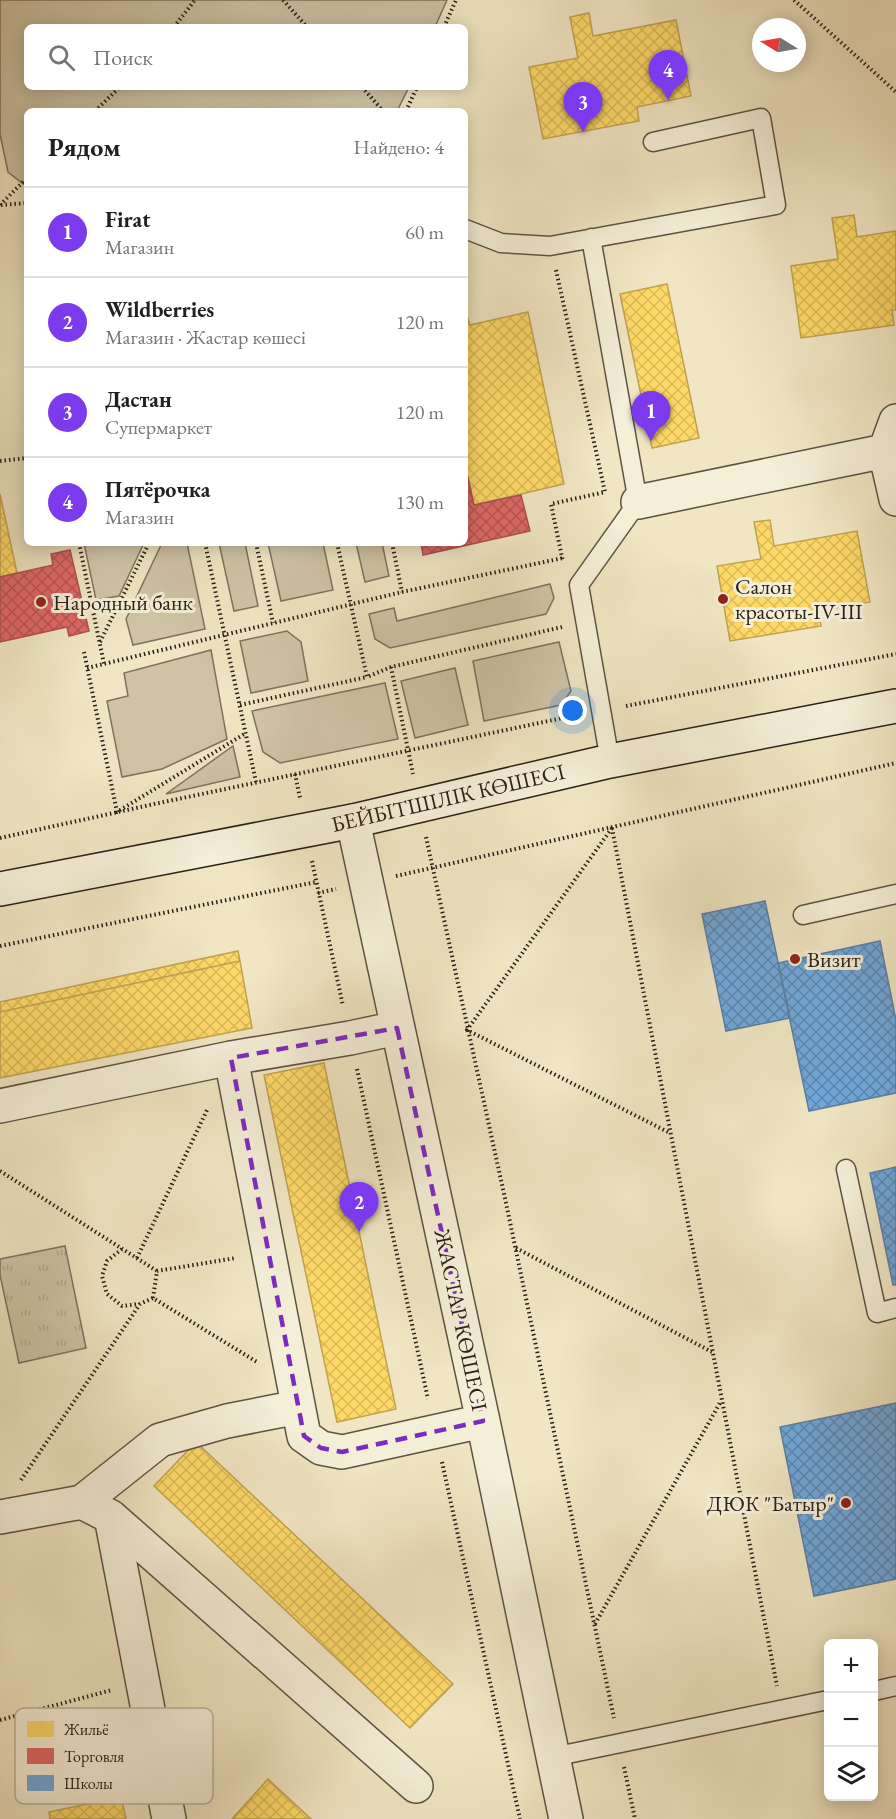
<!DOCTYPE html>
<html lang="ru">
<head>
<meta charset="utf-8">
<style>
  :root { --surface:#fff; --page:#f2f2f2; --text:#202124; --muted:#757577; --line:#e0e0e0; --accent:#7c3aed }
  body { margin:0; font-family:"EB Garamond",serif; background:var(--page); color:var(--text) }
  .controls { position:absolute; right:18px; bottom:18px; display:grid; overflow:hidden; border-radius:9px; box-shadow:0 3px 15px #0003 }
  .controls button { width:54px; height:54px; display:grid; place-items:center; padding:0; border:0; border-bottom:2px solid var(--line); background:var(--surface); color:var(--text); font:30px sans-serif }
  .compass { position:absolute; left:752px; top:18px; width:54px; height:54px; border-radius:50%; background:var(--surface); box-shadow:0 3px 15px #0003; rotate:281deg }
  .you { position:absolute; left:573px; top:711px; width:21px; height:21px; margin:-15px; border:4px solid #fff; border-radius:50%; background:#1a73e8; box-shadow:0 0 0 9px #1a73e833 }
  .badge { display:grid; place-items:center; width:39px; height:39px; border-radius:50%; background:var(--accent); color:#fff; font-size:20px; font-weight:700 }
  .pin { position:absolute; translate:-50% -50px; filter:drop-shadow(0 2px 3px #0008) }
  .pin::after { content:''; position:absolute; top:32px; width:21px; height:18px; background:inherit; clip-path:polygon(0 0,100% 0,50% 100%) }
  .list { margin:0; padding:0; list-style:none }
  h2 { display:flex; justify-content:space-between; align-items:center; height:78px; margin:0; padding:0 24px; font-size:26px }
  h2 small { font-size:20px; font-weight:400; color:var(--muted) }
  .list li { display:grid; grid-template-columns:39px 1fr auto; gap:18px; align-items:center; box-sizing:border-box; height:90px; padding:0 24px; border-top:2px solid var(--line) }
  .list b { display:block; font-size:22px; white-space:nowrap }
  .list p { margin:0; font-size:20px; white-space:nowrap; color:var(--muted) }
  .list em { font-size:20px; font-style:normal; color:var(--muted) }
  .icon { flex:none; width:33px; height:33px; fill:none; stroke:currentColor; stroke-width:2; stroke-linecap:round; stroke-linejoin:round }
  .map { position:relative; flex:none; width:896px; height:1819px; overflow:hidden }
  .search { position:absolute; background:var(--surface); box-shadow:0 3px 15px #0003; left:24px; top:24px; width:444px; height:66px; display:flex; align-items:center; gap:15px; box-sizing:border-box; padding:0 21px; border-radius:9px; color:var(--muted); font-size:22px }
  .panel { position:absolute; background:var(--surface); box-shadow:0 3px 15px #0003; left:24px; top:108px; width:444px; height:438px; border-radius:9px }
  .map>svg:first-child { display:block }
  .grass { fill:#cfc4a6; stroke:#7e7260; stroke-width:1.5 }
  .park { fill:url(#park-tufts); stroke:#7e7260; stroke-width:1.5 }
  .homes { fill:url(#homes-cross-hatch); stroke:#c0a24f; stroke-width:1.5 }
  .shops { fill:url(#shops-cross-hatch); stroke:#aa514f; stroke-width:1.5 }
  .schools { fill:url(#schools-cross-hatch); stroke:#5b7fa2; stroke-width:1.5 }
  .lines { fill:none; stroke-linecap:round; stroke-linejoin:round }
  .lane-casing { stroke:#5d5244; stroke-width:21 }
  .street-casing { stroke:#5d5244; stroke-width:36 }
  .secondary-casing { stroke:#2c2019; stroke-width:36 }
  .path { stroke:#2c2019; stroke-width:4; stroke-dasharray:1.5 3; stroke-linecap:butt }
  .lane { stroke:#f5efd8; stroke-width:18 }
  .street { stroke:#f5efd8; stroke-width:33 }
  .secondary { stroke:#f5efd8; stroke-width:33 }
  .marked { fill:none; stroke:#7b2cbf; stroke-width:4.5; stroke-dasharray:12 8; stroke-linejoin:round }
  .poi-dot { fill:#8f2418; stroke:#f5efd8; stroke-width:2 }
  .labels { text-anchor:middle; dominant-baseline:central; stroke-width:6; stroke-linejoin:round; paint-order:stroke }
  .poi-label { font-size:22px; fill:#2c2019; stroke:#f5efd8; text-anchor:start }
  .street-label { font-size:22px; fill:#2c2019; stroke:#f5efd8 }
  .key { fill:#f5efd8; stroke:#b9b19f; stroke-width:1.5 }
  .key-label { font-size:16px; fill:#2c2019 }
</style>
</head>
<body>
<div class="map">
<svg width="896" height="1819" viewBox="0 0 896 1819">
  <defs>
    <pattern id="park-tufts" width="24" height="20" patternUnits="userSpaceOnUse" patternTransform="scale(1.5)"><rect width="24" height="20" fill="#cfc4a6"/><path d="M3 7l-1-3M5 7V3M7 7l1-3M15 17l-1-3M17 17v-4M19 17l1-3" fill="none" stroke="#b2a88e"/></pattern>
    <pattern id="homes-cross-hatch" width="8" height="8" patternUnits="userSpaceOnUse" patternTransform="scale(1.5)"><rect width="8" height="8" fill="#ffd966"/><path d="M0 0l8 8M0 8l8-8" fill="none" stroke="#dbba58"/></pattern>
    <pattern id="shops-cross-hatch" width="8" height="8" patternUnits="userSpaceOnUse" patternTransform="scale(1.5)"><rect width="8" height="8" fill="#e06666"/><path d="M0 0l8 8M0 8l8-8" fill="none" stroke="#b65453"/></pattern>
    <pattern id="schools-cross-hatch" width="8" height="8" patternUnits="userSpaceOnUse" patternTransform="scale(1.5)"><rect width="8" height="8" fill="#6fa8dc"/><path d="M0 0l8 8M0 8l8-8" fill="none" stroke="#5b88b2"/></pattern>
  </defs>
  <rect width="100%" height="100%" fill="#f0e6c3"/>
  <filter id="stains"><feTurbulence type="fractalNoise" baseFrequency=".00333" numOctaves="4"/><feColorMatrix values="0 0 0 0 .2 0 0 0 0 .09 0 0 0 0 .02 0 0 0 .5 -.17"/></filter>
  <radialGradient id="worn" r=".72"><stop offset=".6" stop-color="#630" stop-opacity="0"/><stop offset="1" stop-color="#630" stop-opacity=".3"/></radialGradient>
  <path class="grass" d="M0,0H447L435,27H27V87H409L397,111H27V187L8,172L0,134Z
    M84,543H144L119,596L96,600Z
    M162,543H187L205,629L133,645L126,619Z
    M219,543H245L258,606L234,611Z
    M268,543H323L333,590L281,601Z
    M356,543H382L389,576L365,582Z
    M550,584L554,598L546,614L390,648L375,639L369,614L394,608L397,621Z
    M287,631L301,642L308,681L251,693L240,641Z
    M559,642L571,691L561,705L484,721L473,661Z
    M211,650L227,739L162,769L122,777L107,701L128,696L124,673Z
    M455,668L468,725L415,738L401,681Z
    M385,683L398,739L280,763L263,752L252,711Z
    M233,746L240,777L166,794Z"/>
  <path class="park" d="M65,1246L86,1348L19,1363L0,1275V1259Z"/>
  <path class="homes" d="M589,13L593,36L676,20L691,96L637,107L639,121L543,139L529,67L578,58L570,17Z
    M854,215L857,237L896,231V310H892L894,325L801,338L791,266L838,259L832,218Z
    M667,284L699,438L652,448L620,294Z
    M528,312L564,484L474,505L465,465V316H467L470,325Z
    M0,494L17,573L0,577Z
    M770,520L774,546L857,531L870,602L818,611L821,626L730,641L717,566L761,559L754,522Z
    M238,951L240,961L0,1012V1002Z
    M240,961L252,1028L0,1078V1012Z
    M324,1063L396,1409L337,1422L264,1075Z
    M196,1442L453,1684L410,1728L154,1486Z
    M268,1779L311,1819H232Z
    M121,1797L126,1819H50L49,1812Z"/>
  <path class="shops" d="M465,465L474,505L521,495L530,531L423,555L421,543H465Z
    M70,550L89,631L69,636L67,627L0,642V577L53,565L51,554Z"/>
  <path class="schools" d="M765,901L790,1018L726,1031L702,914Z
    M880,941L896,1020V1093L809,1111L778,963Z
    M896,1167V1285H893L870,1173Z
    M896,1403V1579L814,1596L780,1427Z"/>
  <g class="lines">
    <g class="lane-casing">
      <path id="lane" d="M465,229L501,243L550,246L776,205L761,118L653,142
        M591,238L638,502L579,585L610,761
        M803,915L896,894
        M846,1169L877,1313L896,1308
        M874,1691L896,1686
        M553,1757L828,1700"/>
    </g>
    <g class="street-casing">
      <path id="street" d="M885,451L896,499
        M638,502L885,451L896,421
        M353,821L483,1421L566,1819
        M231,1058L304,1436L321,1448L342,1452L483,1421
        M0,1106L231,1058L350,1038L397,1028
        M82,1502L111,1517L169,1819
        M0,1517L82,1502L160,1440L227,1421L298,1407
        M111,1517L416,1786"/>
    </g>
    <g class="secondary-casing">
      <path id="secondary" d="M0,889L353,821L610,761L896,706"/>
    </g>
    <path class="path" d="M283,0L307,27
      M794,0L896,92
      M174,27L195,0
      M444,27L456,0
      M362,87L383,111
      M95,111L120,87
      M406,111L417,87
      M0,205L27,178
      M1,205L27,203
      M556,270L605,492L551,504L563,562
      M0,461L27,458
      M79,543L104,664
      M205,543L256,782
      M256,543L273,623
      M337,543L367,677L391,667L562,627
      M392,543L402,592
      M100,642L149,543
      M84,652L117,812L246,733
      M391,667L413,774
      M87,668L402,592L563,558
      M240,705L367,677
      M626,706L896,654
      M295,774L300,798
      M612,828L777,1686
      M612,828L467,1030L670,1133
      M426,837L506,1203L614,1718
      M0,838L159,803L577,715
      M312,861L343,1006
      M396,876L896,763
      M318,893L336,889
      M0,946L316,882
      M357,1069L428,1399
      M0,1171L157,1271
      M516,1248L712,1352
      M122,1249L107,1261L102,1276L107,1294L122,1306L139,1304
      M137,1258L207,1110
      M153,1298L157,1271L236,1258
      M442,1462L520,1819
      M21,1480L140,1304L153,1298L257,1362
      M595,1624L721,1401
      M0,1720L112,1690
      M624,1767L635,1819"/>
    <use href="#lane" class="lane"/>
    <use href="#street" class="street"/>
    <use href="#secondary" class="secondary"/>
  </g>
  <path class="marked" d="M397,1028L483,1421L342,1452L321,1448L304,1436L231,1058Z"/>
  <g class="poi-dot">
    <circle cx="723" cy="599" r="6"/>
    <circle cx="41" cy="602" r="6"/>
    <circle cx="795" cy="959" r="6"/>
    <circle cx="846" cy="1503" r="6"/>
  </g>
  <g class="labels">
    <g class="poi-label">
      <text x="735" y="586">Салон<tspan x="735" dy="25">красоты-IV-III</tspan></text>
      <text x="53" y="602">Народный банк</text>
      <text x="807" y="959">Визит</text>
      <text x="834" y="1503" text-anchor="end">ДЮК "Батыр"</text>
    </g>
    <g class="street-label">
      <text transform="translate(448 798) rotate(-13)">БЕЙБІТШІЛІК КӨШЕСІ</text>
      <text transform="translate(461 1320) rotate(78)">ЖАСТАР КӨШЕСІ</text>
    </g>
  </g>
  <rect x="15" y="1708" width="198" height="96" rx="9" class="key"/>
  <rect x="27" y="1721" width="27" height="16" fill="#ffd966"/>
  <rect x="27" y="1748" width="27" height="16" fill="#e06666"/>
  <rect x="27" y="1775" width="27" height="16" fill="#6fa8dc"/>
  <g class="key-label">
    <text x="64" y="1735">Жильё</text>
    <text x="64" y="1762">Торговля</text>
    <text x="64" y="1789">Школы</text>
  </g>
  <rect width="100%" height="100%" filter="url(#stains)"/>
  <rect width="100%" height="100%" fill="url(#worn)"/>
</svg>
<div class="controls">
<button>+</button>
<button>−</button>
<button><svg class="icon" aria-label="layers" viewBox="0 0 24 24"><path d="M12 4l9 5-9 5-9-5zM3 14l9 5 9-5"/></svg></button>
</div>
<svg class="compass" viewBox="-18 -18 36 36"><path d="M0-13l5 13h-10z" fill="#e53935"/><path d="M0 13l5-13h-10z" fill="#757577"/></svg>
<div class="you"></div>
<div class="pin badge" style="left:651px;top:441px">1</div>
<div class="pin badge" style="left:359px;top:1232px">2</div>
<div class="pin badge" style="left:583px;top:132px">3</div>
<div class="pin badge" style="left:668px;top:100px">4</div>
<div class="search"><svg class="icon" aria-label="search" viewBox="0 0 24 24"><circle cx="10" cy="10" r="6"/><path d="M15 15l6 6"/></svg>Поиск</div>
<section class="panel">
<h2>Рядом<small>Найдено: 4</small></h2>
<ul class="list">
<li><span class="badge">1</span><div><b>Firat</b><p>Магазин</p></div><em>60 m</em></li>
<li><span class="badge">2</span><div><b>Wildberries</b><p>Магазин · Жастар көшесі</p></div><em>120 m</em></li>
<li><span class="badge">3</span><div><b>Дастан</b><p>Супермаркет</p></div><em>120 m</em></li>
<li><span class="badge">4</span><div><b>Пятёрочка</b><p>Магазин</p></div><em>130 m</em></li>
</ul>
</section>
</div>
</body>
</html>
